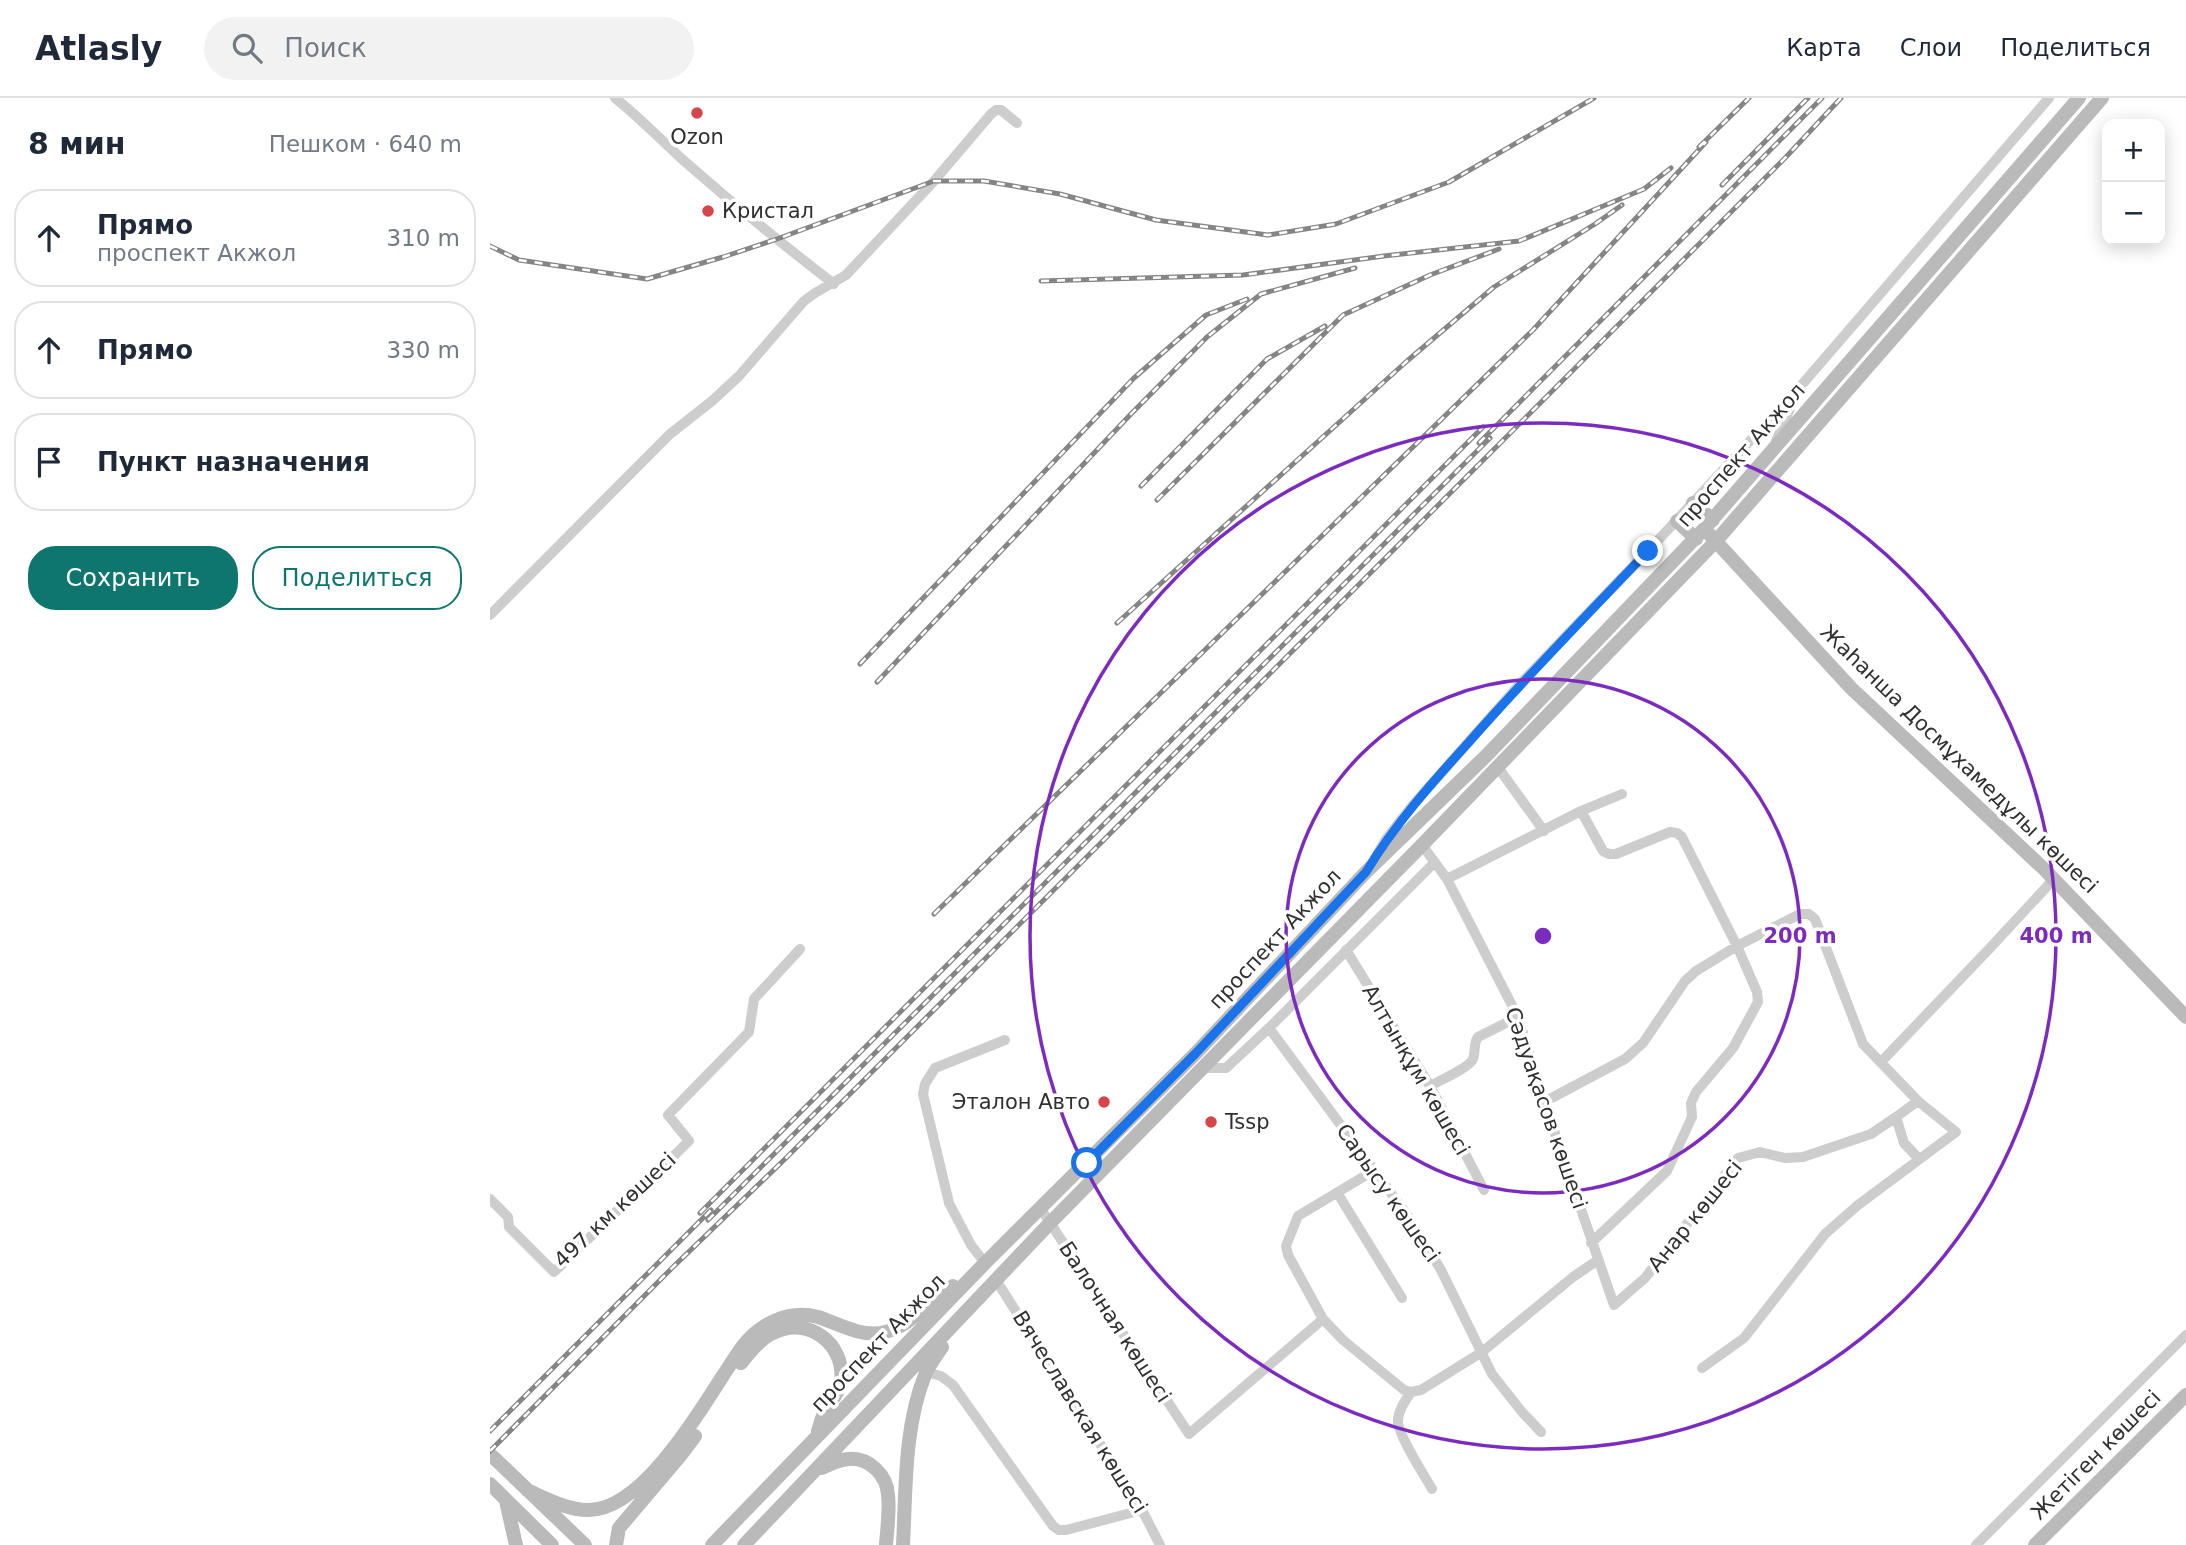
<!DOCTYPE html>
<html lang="ru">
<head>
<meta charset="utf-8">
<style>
  :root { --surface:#fff; --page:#f2f2f3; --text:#1f2937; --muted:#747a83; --line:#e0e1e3; --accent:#0f766e }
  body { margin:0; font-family:"DejaVu Sans",sans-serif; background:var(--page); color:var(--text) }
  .controls { position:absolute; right:21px; top:21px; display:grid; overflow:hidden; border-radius:14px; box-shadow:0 4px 18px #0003 }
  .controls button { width:63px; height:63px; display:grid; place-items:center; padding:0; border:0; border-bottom:2px solid var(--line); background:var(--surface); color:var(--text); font:35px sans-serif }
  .stop { position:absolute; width:21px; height:21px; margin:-16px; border:5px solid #1a73e8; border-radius:50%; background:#fff }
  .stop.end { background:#1a73e8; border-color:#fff; box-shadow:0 2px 7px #0008 }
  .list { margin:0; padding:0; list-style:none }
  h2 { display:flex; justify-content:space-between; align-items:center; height:91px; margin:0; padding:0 28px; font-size:30px }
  h2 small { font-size:23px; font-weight:400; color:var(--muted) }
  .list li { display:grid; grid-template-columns:46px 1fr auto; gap:21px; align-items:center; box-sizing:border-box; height:98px; margin:0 14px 14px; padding:0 14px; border:2px solid var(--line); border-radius:28px }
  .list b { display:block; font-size:26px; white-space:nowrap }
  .list p { margin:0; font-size:23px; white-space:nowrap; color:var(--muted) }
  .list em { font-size:23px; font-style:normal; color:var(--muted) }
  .actions { display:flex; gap:14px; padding:21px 28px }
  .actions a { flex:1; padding:16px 0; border:2px solid var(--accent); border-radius:28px; text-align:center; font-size:24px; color:var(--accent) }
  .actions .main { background:var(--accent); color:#fff }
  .icon { flex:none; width:38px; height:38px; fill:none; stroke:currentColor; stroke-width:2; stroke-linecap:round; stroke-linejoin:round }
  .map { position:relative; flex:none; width:1696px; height:1447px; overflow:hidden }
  header { display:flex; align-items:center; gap:42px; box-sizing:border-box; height:98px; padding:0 35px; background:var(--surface); border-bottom:2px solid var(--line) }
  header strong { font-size:33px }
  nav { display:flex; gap:38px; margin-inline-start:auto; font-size:24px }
  .search { width:490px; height:63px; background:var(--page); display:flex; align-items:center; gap:18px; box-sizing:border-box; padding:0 24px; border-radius:38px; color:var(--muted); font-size:26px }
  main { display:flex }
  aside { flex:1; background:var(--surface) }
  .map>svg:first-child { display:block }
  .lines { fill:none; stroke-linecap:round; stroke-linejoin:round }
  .street { stroke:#cdcdcd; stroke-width:10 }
  .secondary { stroke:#bababa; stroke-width:14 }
  .rail-casing { stroke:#858585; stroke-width:5 }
  .rail { stroke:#fff; stroke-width:2.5; stroke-dasharray:8; stroke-linecap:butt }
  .route { stroke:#1a73e8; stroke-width:9 }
  .ring { fill:none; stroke:#7b2cbf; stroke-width:3.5 }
  .poi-dot { fill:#d54549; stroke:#fff; stroke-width:2.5 }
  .labels { text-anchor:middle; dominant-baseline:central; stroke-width:7; stroke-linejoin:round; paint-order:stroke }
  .poi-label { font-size:21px; fill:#303030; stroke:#fff; text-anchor:start }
  .street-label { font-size:21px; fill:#303030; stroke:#fff }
  .centre { fill:#7b2cbf; stroke:#fff; stroke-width:3.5 }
  .ring-label { font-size:21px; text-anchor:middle; font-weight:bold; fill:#7b2cbf; stroke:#fff; stroke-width:7; stroke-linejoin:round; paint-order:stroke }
</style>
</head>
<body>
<header>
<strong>Atlasly</strong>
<div class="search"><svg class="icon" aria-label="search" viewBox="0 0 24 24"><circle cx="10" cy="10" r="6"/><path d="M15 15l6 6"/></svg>Поиск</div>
<nav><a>Карта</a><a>Слои</a><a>Поделиться</a></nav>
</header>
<main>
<aside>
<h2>8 мин<small>Пешком · 640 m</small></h2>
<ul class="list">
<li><svg class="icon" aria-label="ahead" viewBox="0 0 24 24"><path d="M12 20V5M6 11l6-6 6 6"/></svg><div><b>Прямо</b><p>проспект Акжол</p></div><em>310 m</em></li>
<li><svg class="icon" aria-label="ahead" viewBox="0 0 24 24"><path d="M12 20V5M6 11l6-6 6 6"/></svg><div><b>Прямо</b></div><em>330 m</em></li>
<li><svg class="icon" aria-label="arrive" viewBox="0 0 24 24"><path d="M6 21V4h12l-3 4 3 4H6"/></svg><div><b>Пункт назначения</b></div></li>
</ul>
<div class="actions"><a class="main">Сохранить</a><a>Поделиться</a></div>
</aside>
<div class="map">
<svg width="1696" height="1447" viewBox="0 0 1696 1447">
  <rect width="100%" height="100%" fill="#fff"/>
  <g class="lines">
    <path class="street" d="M125,0C149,19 170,41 193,62C242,105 292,146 344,186
      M1286,343L1309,290L1559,0
      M0,517L180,336L222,303L249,278L314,203L325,195L356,177L444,83L501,16L506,12H511L527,25
      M1007,668L1054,733
      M1091,713L1113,753L1119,756H1126L1180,734L1187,735L1192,739L1247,848L1267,894L1268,904L1243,950L1206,994L1201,1005L1202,1019L1177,1073L1101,1145
      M932,747L957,781L1028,919L1054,1004L1124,1207L1155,1180L1248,1060L1270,1054L1295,1060L1313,1059L1381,1036L1406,1019L1414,1045L1429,1061
      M885,760L896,741L922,708L1028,588L1171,439L1309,290
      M957,781L1091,713L1132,696
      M856,852L940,988L994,1092
      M779,930L915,1114L951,1172L1002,1276L1032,1314L1051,1334
      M1391,964L1500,850L1563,782
      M712,970H736L779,930L945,764
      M940,988C949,983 980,969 983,961C986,953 983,946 988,939L1028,919
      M1054,1004L1135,961L1153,945L1195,883L1206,873L1247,848L1310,816H1319L1325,821L1373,946L1428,1003L1466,1034L1368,1107L1335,1136L1254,1240L1212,1270
      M1406,1019L1428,1003
      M883,1073L808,1118L796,1148L798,1157L833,1221L853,1242L914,1292L921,1294C915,1303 907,1314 908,1325C911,1342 933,1375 942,1391
      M848,1096L912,1200
      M0,1101L18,1119L19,1129L64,1174L199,1043L178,1017L259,934L264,901L310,851
      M551,1111L699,1336L833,1221
      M495,1165L481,1147L459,1105L433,996L435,986L445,970L515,942
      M506,1182L652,1412L670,1447
      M436,1274L451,1278L463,1287L563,1428L569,1432H576L652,1412
      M921,1294L931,1292L992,1254L1083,1179L1108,1162
      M1486,1447L1696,1237"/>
    <path class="secondary" d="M1203,405L1223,422
      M1187,423L1206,441
      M1220,437L1361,590L1553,770L1696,919
      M251,1265C260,1254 270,1241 283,1235C318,1217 356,1246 351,1284C349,1295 341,1303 335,1313C332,1319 330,1327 328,1333
      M0,1356L95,1447
      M332,1370C340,1366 349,1362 358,1361C379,1359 397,1377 398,1397C400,1414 397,1431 396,1447
      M0,1386L62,1447
      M37,1392C55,1400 77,1412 98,1412C158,1413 221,1292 252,1249C270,1226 298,1211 328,1219C349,1226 368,1238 391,1235C424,1229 437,1200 463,1188
      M16,1403L26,1447
      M126,1447L129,1430L190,1358L205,1338
      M222,1447L495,1165L706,955L876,774L996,658L1214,431L1589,0
      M254,1447L560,1125L932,747L1226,443L1612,0
      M413,1447C416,1391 414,1329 435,1277C439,1267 446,1258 452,1249
      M1545,1447L1696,1297"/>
    <g class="rail-casing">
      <path id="rail" d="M1209,49L1259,0
        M1232,87L1318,0
        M0,148L29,162L157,181L233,159L287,141L444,83H494L570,96L666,122L778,137L846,126L959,84L1104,0
        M551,183L753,177L894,158L1029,143L1154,91L1181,70
        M989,345L1332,0
        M651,388L777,261L835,228
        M667,402L853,217L940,177L1009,151
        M627,525L917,263L1004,189L1105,126L1132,107
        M370,566L644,280L716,217L757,201
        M387,584L641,316L717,239L771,196L865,170
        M444,816L1043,232L1216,44
        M210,1115L993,329
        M218,1122L1000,340
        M0,1333L221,1112
        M0,1353L182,1170L296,1060L1296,59L1351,0"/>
    </g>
    <use href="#rail" class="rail"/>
  </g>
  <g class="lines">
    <path class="route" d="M597,1065L706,955L876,774C905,726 941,686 979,644C1037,578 1098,516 1158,453"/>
  </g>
  <g class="ring">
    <circle cx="1053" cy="838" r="257"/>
    <circle cx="1053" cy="838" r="513"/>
  </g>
  <g class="poi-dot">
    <circle cx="207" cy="15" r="7"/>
    <circle cx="218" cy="113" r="7"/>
    <circle cx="614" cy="1004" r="7"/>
    <circle cx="721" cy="1024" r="7"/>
  </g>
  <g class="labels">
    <g class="poi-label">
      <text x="207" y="39" text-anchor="middle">Ozon</text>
      <text x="232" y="113">Кристал</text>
      <text x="600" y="1004" text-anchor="end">Эталон Авто</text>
      <text x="735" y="1024">Tssp</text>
    </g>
    <g class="street-label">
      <text transform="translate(1251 357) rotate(-49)">проспект Акжол</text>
      <text transform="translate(1469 661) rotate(44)">Жаһанша Досмұхамедұлы көшесі</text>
      <text transform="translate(785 841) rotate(-47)">проспект Акжол</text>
      <text transform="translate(926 972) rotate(60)">Алтынқұм көшесі</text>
      <text transform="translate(1056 1010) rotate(71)">Сәдуақасов көшесі</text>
      <text transform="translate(898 1095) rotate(55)">Сарысу көшесі</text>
      <text transform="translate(125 1112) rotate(-43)">497 км көшесі</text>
      <text transform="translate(1205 1118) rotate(-51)">Анар көшесі</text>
      <text transform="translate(625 1224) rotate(57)">Балочная көшесі</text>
      <text transform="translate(388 1245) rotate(-46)">проспект Акжол</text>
      <text transform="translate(590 1314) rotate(58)">Вячеславская көшесі</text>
      <text transform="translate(1606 1357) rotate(-45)">Жетіген көшесі</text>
    </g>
  </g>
  <circle cx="1053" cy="838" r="10" class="centre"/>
  <g class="ring-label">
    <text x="1310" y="845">200 m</text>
    <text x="1566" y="845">400 m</text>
  </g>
</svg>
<div class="controls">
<button>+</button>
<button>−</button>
</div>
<div class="stop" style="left:597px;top:1065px"></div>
<div class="stop end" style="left:1158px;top:453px"></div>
</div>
</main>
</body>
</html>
